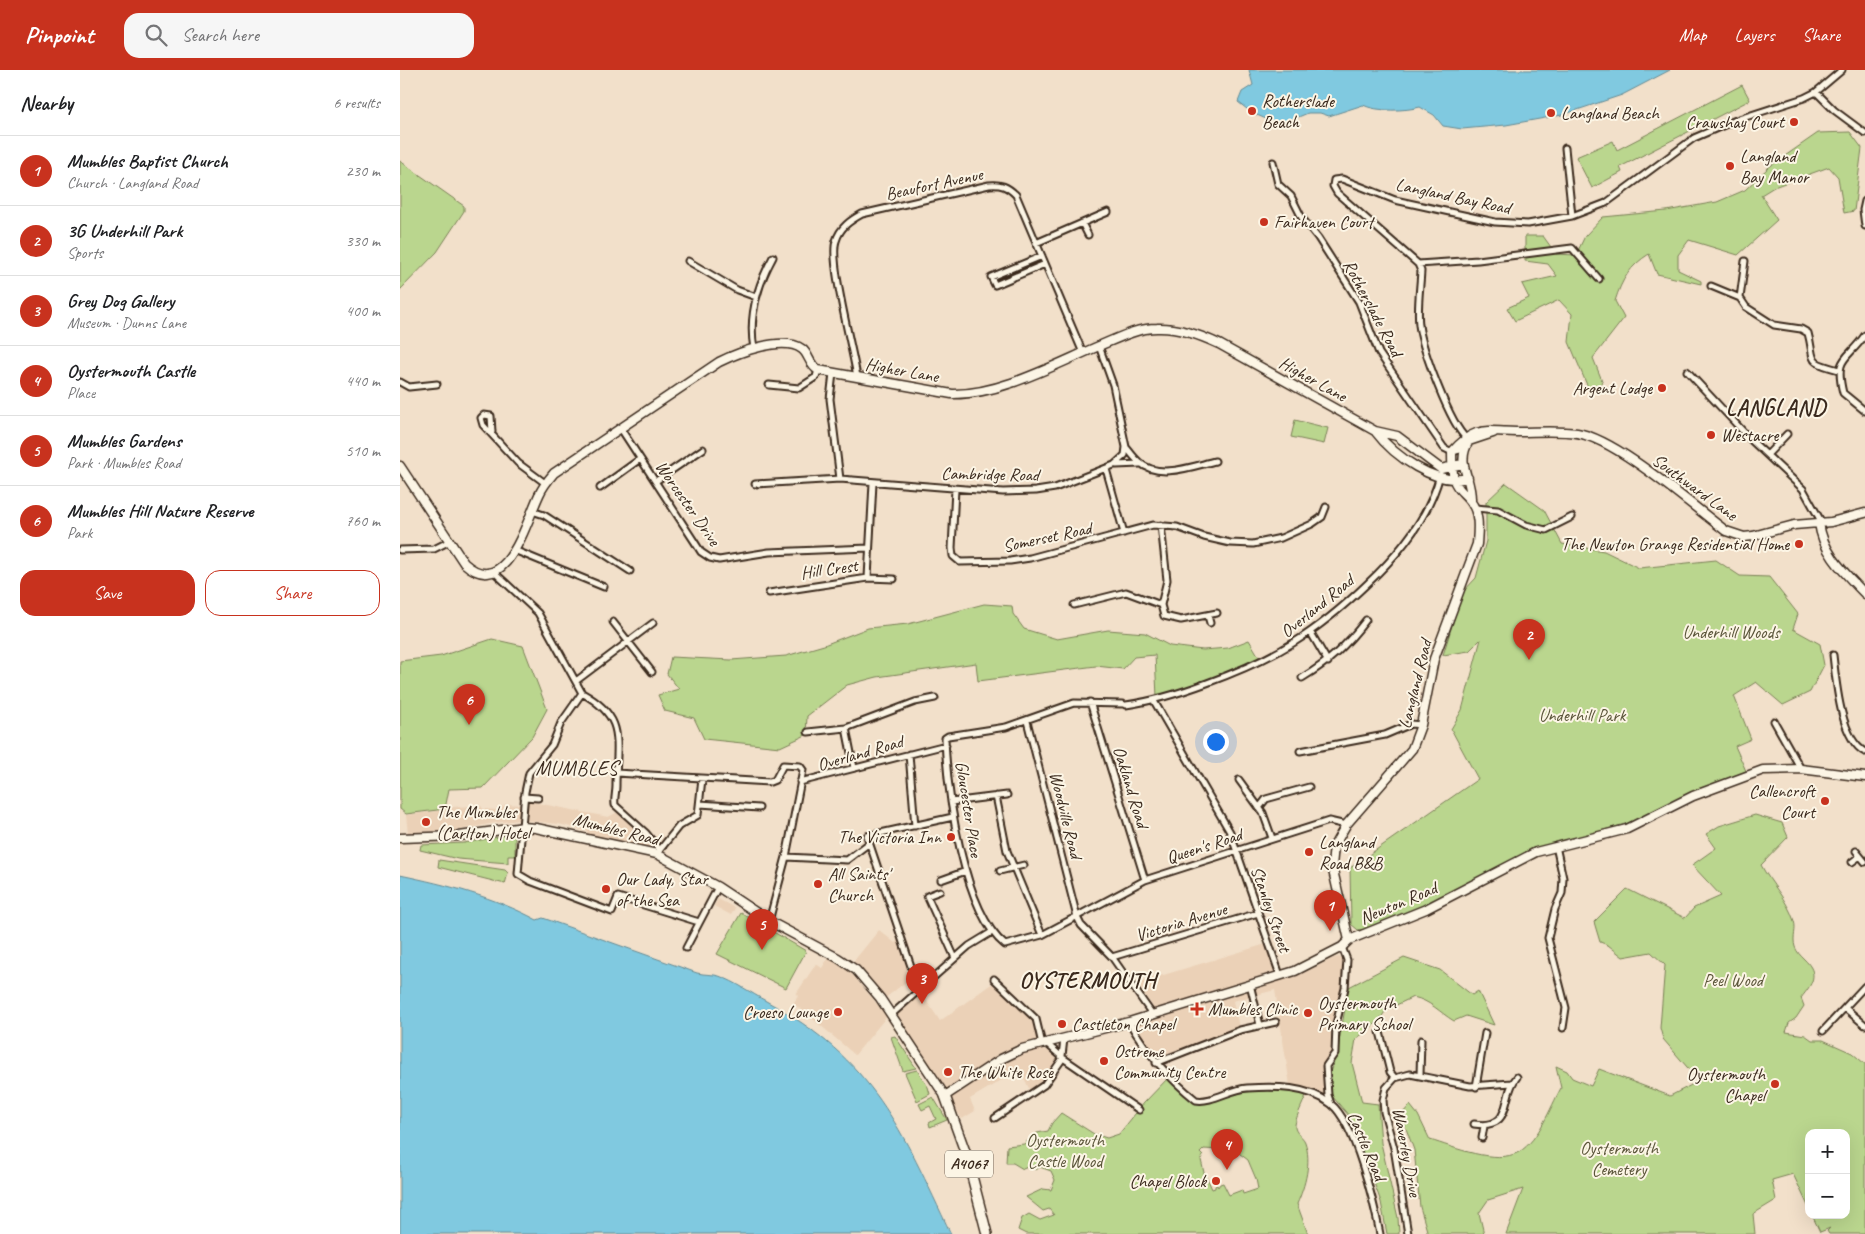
<!DOCTYPE html>
<html lang="en">
<head>
<meta charset="utf-8">
<style>
  :root { --surface:#fff; --page:#f6f6f6; --text:#202124; --muted:#757577; --line:#e0e0e0; --accent:#c8321e }
  body { margin:0; font-family:Caveat,sans-serif; background:var(--page); color:var(--text) }
  .controls { position:absolute; right:15px; bottom:15px; display:grid; overflow:hidden; border-radius:10px; box-shadow:0 5px 20px #0002 }
  .controls button { width:45px; height:45px; display:grid; place-items:center; padding:0; border:0; border-bottom:1px solid var(--line); background:var(--surface); color:var(--text); font:25px sans-serif }
  .you { position:absolute; left:815px; top:671px; width:18px; height:18px; margin:-12px; border:4px solid #fff; border-radius:50%; background:#1a73e8; box-shadow:0 0 0 8px #1a73e833 }
  .badge { display:grid; place-items:center; width:32px; height:32px; border-radius:50%; background:var(--accent); color:#fff; font-size:16px; font-weight:700 }
  .pin { position:absolute; translate:-50% -41px; filter:drop-shadow(0 1px 2px #0008) }
  .pin::after { content:''; position:absolute; top:26px; width:18px; height:15px; background:inherit; clip-path:polygon(0 0,100% 0,50% 100%) }
  .list { margin:0; padding:0; list-style:none }
  h2 { display:flex; justify-content:space-between; align-items:center; height:65px; margin:0; padding:0 20px; font-size:21px }
  h2 small { font-size:16px; font-weight:400; color:var(--muted) }
  .list li { display:grid; grid-template-columns:32px 1fr auto; gap:15px; align-items:center; box-sizing:border-box; height:70px; padding:0 20px; border-top:1px solid var(--line) }
  .list b { display:block; font-size:19px; white-space:nowrap }
  .list p { margin:0; font-size:16px; white-space:nowrap; color:var(--muted) }
  .list em { font-size:16px; font-style:normal; color:var(--muted) }
  .actions { display:flex; gap:10px; padding:15px 20px }
  .actions a { flex:1; padding:11px 0; border:1px solid var(--accent); border-radius:15px; text-align:center; font-size:18px; color:var(--accent) }
  .actions .main { background:var(--accent); color:#fff }
  .icon { flex:none; width:28px; height:28px; fill:none; stroke:currentColor; stroke-width:2; stroke-linecap:round; stroke-linejoin:round }
  .map { position:relative; flex:none; width:1465px; height:1164px; overflow:hidden }
  header { display:flex; align-items:center; gap:30px; box-sizing:border-box; height:70px; padding:0 25px; background:var(--accent); color:#fff }
  header strong { font-size:24px }
  nav { display:flex; gap:28px; margin-inline-start:auto; font-size:18px }
  .search { width:350px; height:45px; background:var(--page); display:flex; align-items:center; gap:12px; box-sizing:border-box; padding:0 18px; border-radius:15px; color:var(--muted); font-size:19px }
  main { display:flex }
  aside { flex:1; background:var(--surface) }
  .map>svg:first-child { display:block }
  .built { fill:#ebd1b7 }
  .green { fill:#bad68e; stroke:#7a8056; fill-rule:evenodd }
  .water { fill:#80c9e0; stroke:#648992 }
  .lines { fill:none; stroke-linecap:round; stroke-linejoin:round }
  .street-casing { stroke:#3b2a1e; stroke-width:9 }
  .secondary-casing { stroke:#3b2a1e; stroke-width:11 }
  .primary-casing { stroke:#3b2a1e; stroke-width:12 }
  .street { stroke:#fcf5e5; stroke-width:5 }
  .secondary { stroke:#fcf5e5; stroke-width:8 }
  .primary { stroke:#fcf5e5; stroke-width:9 }
  .poi-dot { fill:#c8321e; stroke:#fcf5e5; stroke-width:2 }
  .labels { text-anchor:middle; dominant-baseline:central; stroke-width:4; stroke-linejoin:round; paint-order:stroke }
  .shield { fill:#fcf5e5; stroke:#75675a; stroke-width:1 }
  .shield-label { font-size:16px; font-weight:bold; fill:#3b2a1e }
  .poi-label { font-size:18px; fill:#3b2a1e; stroke:#fcf5e5; text-anchor:start }
  .street-label { font-size:18px; fill:#3b2a1e; stroke:#fcf5e5 }
  .park-label { font-size:18px; fill:#5b553a; stroke:#fcf5e5 }
  .quarter-label { font-size:20px; letter-spacing:1px; fill:#3b2a1e; stroke:#fcf5e5 }
  .district-label { font-size:22px; font-weight:bold; letter-spacing:1px; fill:#3b2a1e; stroke:#fcf5e5 }
</style>
</head>
<body>
<header>
<strong>Pinpoint</strong>
<div class="search"><svg class="icon" aria-label="search" viewBox="0 0 24 24"><circle cx="10" cy="10" r="6"/><path d="M15 15l6 6"/></svg>Search here</div>
<nav><a>Map</a><a>Layers</a><a>Share</a></nav>
</header>
<main>
<aside>
<h2>Nearby<small>6 results</small></h2>
<ul class="list">
<li><span class="badge">1</span><div><b>Mumbles Baptist Church</b><p>Church · Langland Road</p></div><em>230 m</em></li>
<li><span class="badge">2</span><div><b>3G Underhill Park</b><p>Sports</p></div><em>330 m</em></li>
<li><span class="badge">3</span><div><b>Grey Dog Gallery</b><p>Museum · Dunns Lane</p></div><em>400 m</em></li>
<li><span class="badge">4</span><div><b>Oystermouth Castle</b><p>Place</p></div><em>440 m</em></li>
<li><span class="badge">5</span><div><b>Mumbles Gardens</b><p>Park · Mumbles Road</p></div><em>510 m</em></li>
<li><span class="badge">6</span><div><b>Mumbles Hill Nature Reserve</b><p>Park</p></div><em>760 m</em></li>
</ul>
<div class="actions"><a class="main">Save</a><a>Share</a></div>
</aside>
<div class="map">
<svg width="1465" height="1164" viewBox="0 0 1465 1164">
  <rect width="100%" height="100%" fill="#f2e0ca"/>
  <filter id="ink" filterUnits="userSpaceOnUse"><feTurbulence type="fractalNoise" baseFrequency=".02" numOctaves="2"/><feDisplacementMap in="SourceGraphic" scale="10" xChannelSelector="R" yChannelSelector="G"/><feConvolveMatrix kernelMatrix="1 2 1 2 8 2 1 2 1" color-interpolation-filters="sRGB"/></filter>
  <g filter="url(#ink)">
    <path class="built" d="M122,730L208,747L218,742L223,744L253,773L250,777L225,773L187,764V761L159,754L120,750L94,753L45,763L8,764L6,745L45,740L48,737L81,736L83,739L98,740L106,734L121,735Z
      M318,829L335,838L331,845L314,836Z
      M479,860L495,873L499,869L511,908L484,929L453,892Z
      M866,874L876,902L873,905L874,911L903,903L934,888L939,887L944,890L941,930L933,982L924,994L926,1017L924,1024L890,1015L875,920L833,931L839,957L758,990L733,951L732,948L753,937L737,913Z
      M428,888L451,903L487,946L455,985L405,942L393,934L398,926L396,924L416,894L422,898Z
      M594,912L635,950L641,978L655,984L664,991L632,1025L620,999L570,1029L575,1041L562,1049L494,944L522,924L540,951Z"/>
    <path class="green" d="M1342,15L1350,30L1220,97L1222,102L1192,118L1176,87L1213,71L1217,80Z
      M1450,62L1462,78L1454,141L1444,143L1438,107L1429,97L1374,117L1361,125L1377,150L1338,185L1289,170L1278,185V200L1301,211V214L1257,204L1249,184C1230,196 1222,209 1215,231L1224,248L1193,288L1203,313L1189,320L1169,272L1172,244L1159,230L1115,251L1107,238L1129,228L1122,214L1157,206L1148,194L1125,191V166H1143L1156,184L1176,185L1185,166L1203,147L1266,141L1317,132L1345,120L1369,97L1418,63Z
      M0,91L64,136V141L37,182L0,220Z
      M895,350L928,358L924,374L891,367Z
      M1106,413L1144,440L1162,474L1204,481L1239,498L1316,490L1340,506L1369,507L1398,544L1393,559L1420,574L1424,595L1410,622L1383,635L1356,612L1334,626L1351,669L1335,676L1346,701L1276,730L1239,750L1155,774L1033,832L967,859L958,860L951,854L950,798L1078,709L1051,659L1062,640L1081,569L1069,581L1043,585L1062,523L1076,508L1086,471V432Z
      M584,534L612,536L613,544L624,559L657,569L708,560L745,563L770,576L803,580L828,578L849,570L861,590L757,627L755,585L734,587L723,599L696,596L578,611L576,593L477,607L447,615L407,646L406,665L380,677L304,669L294,648L265,641L258,625L279,619L267,604L271,587L331,590L386,586L424,575L468,558L508,554Z
      M92,569L123,576L147,639L132,667L83,718L49,719L45,739L6,744L0,739V591L41,586Z
      M1355,745L1382,753L1388,767L1361,795C1371,814 1387,829 1394,851C1397,860 1392,867 1395,877C1397,882 1400,885 1404,889C1420,904 1412,914 1401,928L1404,936L1396,948L1389,953L1386,962L1405,965L1412,970H1423L1452,983L1465,994V1164H1429L1427,1161L1430,1158L1420,1162L1412,1145H1446V1063H1409V1138L1393,1104L1372,1110L1376,1130L1353,1144L1355,1164H1106L1123,1119L1088,1130L1079,1143L1084,1164H1028L1020,1137L1014,1080L1001,1045L1010,1035L1018,1045L1030,1070C1053,1077 1096,1095 1119,1082C1139,1070 1150,1038 1161,1018L1156,996L1167,1001L1172,1008L1191,1016L1199,999L1270,1026L1299,1011L1263,969L1260,958L1265,895L1251,882L1223,887L1208,875L1200,872L1194,852L1227,819L1285,848L1294,838L1321,826L1292,795L1316,778L1306,764L1319,756Z
      M115,764V786H108V793L58,789L20,780L21,775L64,773Z
      M39,790L105,800L108,803L105,814L38,797Z
      M341,843L406,881L386,918L317,884Z
      M1004,888L1040,900L1072,925L1078,921L1094,955L1066,946L1054,951C1039,942 1031,931 1013,927L986,940L979,951L956,969L952,993L962,1032L978,1034L981,1073L998,1148L999,1164H987L981,1132L950,1047L932,1026L930,1018V1002L937,983L949,917Z
      M495,966L516,998L503,1001L491,967Z
      M517,1000L528,1017L530,1024L517,1031L505,1003Z
      M769,1007L796,1030L867,1019H879L906,1025C903,1034 896,1046 895,1055C894,1063 903,1066 905,1072C912,1092 905,1116 897,1134L908,1164H626L618,1160L622,1148L629,1144L640,1150L654,1145L649,1139L643,1141L626,1127L643,1119L651,1120L655,1110L651,1101L640,1097L636,1100L630,1096L623,1099L613,1093H606L607,1076L624,1074L637,1063L648,1061L652,1053L661,1043L694,1064L707,1068L719,1064L744,1033ZM804,1079L836,1081L848,1090L856,1109L858,1119L843,1124L842,1120L829,1125L823,1113L820,1114L818,1117L817,1115L815,1116V1118L812,1119L807,1108L805,1107L801,1090L803,1086L800,1083Z
      M533,1027L547,1050L530,1057L529,1053L536,1049L530,1036L522,1040L519,1034Z"/>
    <path class="water" d="M849,0H1270L1222,25L1162,45L1106,55L1062,59L1043,56L1034,45L1020,37C1006,41 977,42 963,35L929,46L920,43H908L884,53L871,51L852,43L838,32L842,22L853,15Z
      M0,805C48,815 94,827 137,850L143,848L297,903C305,905 313,904 319,906C336,912 351,923 366,931C474,990 501,1059 551,1164H0Z"/>
    <g class="lines">
      <g class="street-casing">
        <path id="street" d="M1416,22L1434,40L1465,63
          M1165,78L1172,146
          M873,92L878,114L891,126L902,148L918,168L959,232L979,283L1044,378L1052,382L1064,379
          M1465,131L1463,140L1465,156
          M682,153L688,165
          M636,173L708,142
          M642,186L591,207L595,215L645,194
          M288,191L337,220L356,227
          M1018,194L1078,190L1172,178L1199,209
          M1311,216L1340,228L1346,237L1374,255L1401,259L1408,263C1416,292 1405,291 1439,300
          M1340,228L1345,191
          M1465,265C1447,291 1434,286 1443,323L1465,341
          M354,279C348,246 357,216 373,187
          M1287,301L1352,371L1403,419L1422,453
          M433,303L430,329L440,409L603,422L636,421L655,418L714,395L725,385L726,377L713,315L699,276
          M457,307C453,280 429,191 436,171C440,157 451,150 462,144L589,115C601,114 607,116 616,125L683,283
          M0,312L9,317L37,314
          M369,315L399,318L416,307L418,300
          M221,359L294,471L301,482L310,488L319,490L369,482L469,478
          M92,362L91,346L84,345L81,348L83,355L118,393L145,413
          M1067,369C1050,354 1022,279 1019,255C1017,238 1020,219 1021,201L1018,194L937,123L933,116L934,110L942,109L995,130L1095,152L1128,154L1172,146L1206,133L1294,68L1336,50L1404,28L1416,22L1442,0
          M726,377C730,382 734,388 739,392C759,410 793,396 815,391
          M1368,384L1387,364
          M716,395L740,394
          M706,399L724,463
          M256,411L303,379
          M355,414L440,409
          M200,418L240,389
          M555,419L552,478L553,486L560,492L610,491L630,488L753,455L777,457L804,467L830,473L853,474L881,468L912,454L922,447L926,437
          M1075,438L1098,440L1126,455L1146,460L1172,447
          M132,441L144,445L230,501
          M761,455L767,510L761,535L764,546L781,550L817,543
          M0,480L34,479L50,471
          M114,480L204,517
          M94,502L138,543L182,623
          M468,508L473,413
          M369,523L468,508L494,509
          M674,535L726,522L761,535
          M808,546L810,553
          M213,552L252,602
          M911,563L928,592
          M1433,585C1436,610 1440,669 1465,682
          M902,608C930,591 946,576 966,550
          M176,611L253,553
          M182,623L161,653L152,675L129,703L125,722L118,804L130,811L212,842L218,827L299,852
          M182,623C227,648 216,670 216,716C216,723 214,728 215,735L246,763L260,780
          M754,631L830,762L880,905
          M690,632L745,810
          M723,634L674,633L606,657L548,666L545,668C547,721 563,841 605,875L642,865L745,810L929,751L946,755
          M726,635C754,631 780,623 807,613C874,589 915,564 967,514C999,484 1029,448 1040,405
          M627,651L677,847L681,855L712,887L752,944
          M1374,651L1401,699
          M446,658L454,698
          M408,662L446,658L515,632L535,628
          M900,681L985,665L1011,654L1021,655
          M509,684L515,756
          M216,703L370,712L375,710L383,695L400,696L403,700L386,787L369,851
          M839,710L863,743L872,768
          M400,712L546,675
          M596,726L607,781L642,865
          M124,727L138,728
          M551,732L607,725
          M300,734L359,738
          M859,738L866,729L909,717
          M1156,776L1163,808L1162,823L1155,839L1148,868L1166,938L1163,958
          M259,781L279,756L298,745L302,709
          M1456,781L1465,792
          M386,787L447,790L468,774
          M1452,792L1460,786
          M600,801L624,795
          M541,810L566,801
          M540,821L527,826L555,888
          M286,878L318,817
          M712,887L858,843
          M594,909L636,949L642,974
          M850,914L860,955
          M521,919L517,914L467,766L553,747
          M1445,938L1465,955
          M491,945L569,876L592,862
          M729,952C747,983 767,1007 796,1030C811,1033 831,1019 847,1018C875,1016 908,1016 931,1034C955,1053 974,1133 980,1164
          M1423,961L1465,916
          M980,962L990,1002L995,1008
          M646,973L663,988L739,1040
          M662,986L664,969
          M756,993L840,960L876,952
          M1020,1005L1021,970
          M1076,1017L1085,963
          M931,1034L928,1025L926,996L935,983L936,954L945,918L947,890L942,877
          M595,1048L644,1015L663,988
          M1074,1054C1115,1060 1100,1026 1117,1007
          M1082,1068L1084,1056
          M1008,1164L994,1078L984,1042L983,1030L986,1018L995,1008L1010,1004L1070,1016L1112,1013"/>
      </g>
      <g class="secondary-casing">
        <path id="secondary" d="M975,361C994,386 1035,416 1068,408
          M0,396L64,493C106,531 126,452 139,425C143,416 148,410 154,403L319,292C337,283 383,265 402,279C409,284 409,295 418,300L552,324C600,325 656,294 699,276C718,268 737,258 757,258C779,257 800,265 819,274L975,361L997,366L1041,399L1062,394
          M1071,431C1072,407 1055,394 1069,371L1093,363
          M1419,453C1423,484 1445,503 1465,524
          M0,768L59,766L123,757L136,758L257,784L318,817L369,851L438,888L456,900L480,928L545,1026L601,989L622,979L729,952L895,901L942,877L949,870L1026,839L1136,782L1227,759L1293,726L1363,700L1401,699L1465,707
          M949,870L932,796L934,776L946,755L1012,679L1021,655L1034,589L1077,474C1078,460 1080,444 1071,432C1066,424 1057,420 1054,410C1052,401 1052,391 1052,382C1075,356 1084,361 1116,362C1136,362 1158,360 1177,363C1217,369 1291,435 1326,461L1344,467L1353,466L1394,455L1431,452L1465,443"/>
      </g>
      <g class="primary-casing">
        <path id="primary" d="M545,1026L567,1087L587,1164"/>
      </g>
      <use href="#street" class="street"/>
      <use href="#secondary" class="secondary"/>
      <use href="#primary" class="primary"/>
    </g>
  </g>
  <g class="poi-dot">
    <circle cx="852" cy="41" r="5"/>
    <circle cx="1151" cy="43" r="5"/>
    <circle cx="1394" cy="52" r="5"/>
    <circle cx="1330" cy="96" r="5"/>
    <circle cx="864" cy="152" r="5"/>
    <circle cx="1262" cy="318" r="5"/>
    <circle cx="1311" cy="365" r="5"/>
    <circle cx="1399" cy="474" r="5"/>
    <circle cx="1425" cy="731" r="5"/>
    <circle cx="26" cy="752" r="5"/>
    <circle cx="551" cy="767" r="5"/>
    <circle cx="909" cy="782" r="5"/>
    <circle cx="418" cy="814" r="5"/>
    <circle cx="206" cy="819" r="5"/>
    <path d="M794.5 931.5h5v5h5v5h-5v5h-5v-5h-5v-5h5z"/>
    <circle cx="438" cy="942" r="5"/>
    <circle cx="908" cy="943" r="5"/>
    <circle cx="662" cy="954" r="5"/>
    <circle cx="704" cy="991" r="5"/>
    <circle cx="548" cy="1002" r="5"/>
    <circle cx="1375" cy="1014" r="5"/>
    <circle cx="816" cy="1111" r="5"/>
  </g>
  <g class="labels">
    <rect class="shield" x="545" y="1080.5" width="48" height="27" rx="4"/>
    <g class="shield-label">
      <text x="569" y="1094">A4067</text>
    </g>
    <g class="poi-label">
      <text x="862" y="31">Rotherslade<tspan x="862" dy="21">Beach</tspan></text>
      <text x="1161" y="43">Langland Beach</text>
      <text x="1384" y="52" text-anchor="end">Crawshay Court</text>
      <text x="1340" y="86">Langland<tspan x="1340" dy="21">Bay Manor</tspan></text>
      <text x="874" y="152">Fairhaven Court</text>
      <text x="1252" y="318" text-anchor="end">Argent Lodge</text>
      <text x="1321" y="365">Westacre</text>
      <text x="1389" y="474" text-anchor="end">The Newton Grange Residential Home</text>
      <text x="1415" y="721" text-anchor="end">Callencroft<tspan x="1415" dy="21">Court</tspan></text>
      <text x="36" y="742">The Mumbles<tspan x="36" dy="21">(Carlton) Hotel</tspan></text>
      <text x="541" y="767" text-anchor="end">The Victoria Inn</text>
      <text x="919" y="772">Langland<tspan x="919" dy="21">Road B&amp;B</tspan></text>
      <text x="428" y="804">All Saints'<tspan x="428" dy="21">Church</tspan></text>
      <text x="216" y="809">Our Lady, Star<tspan x="216" dy="21">of the Sea</tspan></text>
      <text x="918" y="933">Oystermouth<tspan x="918" dy="21">Primary School</tspan></text>
      <text x="808" y="939">Mumbles Clinic</text>
      <text x="428" y="942" text-anchor="end">Croeso Lounge</text>
      <text x="672" y="954">Castleton Chapel</text>
      <text x="714" y="981">Ostreme<tspan x="714" dy="21">Community Centre</tspan></text>
      <text x="558" y="1002">The White Rose</text>
      <text x="1365" y="1004" text-anchor="end">Oystermouth<tspan x="1365" dy="21">Chapel</tspan></text>
      <text x="806" y="1111" text-anchor="end">Chapel Block</text>
    </g>
    <g class="street-label">
      <text transform="translate(534 114) rotate(-12)">Beaufort Avenue</text>
      <text transform="translate(1053 126) rotate(12)">Langland Bay Road</text>
      <text transform="translate(973 238) rotate(62)">Rotherslade Road</text>
      <text transform="translate(502 300) rotate(10)">Higher Lane</text>
      <text transform="translate(913 309) rotate(29)">Higher Lane</text>
      <text transform="translate(590 404) rotate(1)">Cambridge Road</text>
      <text transform="translate(1295 417) rotate(36)">Southward Lane</text>
      <text transform="translate(288 433) rotate(55)">Worcester Drive</text>
      <text transform="translate(647 467) rotate(-12)">Somerset Road</text>
      <text transform="translate(429 499) rotate(-8)">Hill Crest</text>
      <text transform="translate(917 536) rotate(-39)">Overland Road</text>
      <text transform="translate(1015 614) rotate(-76)">Langland Road</text>
      <text transform="translate(460 683) rotate(-16)">Overland Road</text>
      <text transform="translate(731 717) rotate(73)">Oakland Road</text>
      <text transform="translate(569 739) rotate(81)">Gloucester Place</text>
      <text transform="translate(666 745) rotate(76)">Woodville Road</text>
      <text transform="translate(216 759) rotate(14)">Mumbles Road</text>
      <text transform="translate(804 776) rotate(-18)">Queen's Road</text>
      <text transform="translate(998 833) rotate(-23)">Newton Road</text>
      <text transform="translate(871 839) rotate(71)">Stanley Street</text>
      <text transform="translate(781 852) rotate(-17)">Victoria Avenue</text>
      <text transform="translate(967 1076) rotate(67)">Castle Road</text>
      <text transform="translate(1007 1082) rotate(79)">Waverley Drive</text>
    </g>
    <g class="park-label">
      <text x="1331" y="562">Underhill Woods</text>
      <text x="1182" y="645">Underhill Park</text>
      <text x="1333" y="910">Peel Wood</text>
      <text x="665" y="1070">Oystermouth<tspan x="665" dy="21">Castle Wood</tspan></text>
      <text x="1219" y="1078">Oystermouth<tspan x="1219" dy="21">Cemetery</tspan></text>
    </g>
    <g class="quarter-label">
      <text x="177" y="698">MUMBLES</text>
    </g>
    <g class="district-label">
      <text x="1376" y="338">LANGLAND</text>
      <text x="688" y="911">OYSTERMOUTH</text>
    </g>
  </g>
</svg>
<div class="controls">
<button>+</button>
<button>−</button>
</div>
<div class="you"></div>
<div class="pin badge" style="left:930px;top:861px">1</div>
<div class="pin badge" style="left:1129px;top:590px">2</div>
<div class="pin badge" style="left:522px;top:934px">3</div>
<div class="pin badge" style="left:827px;top:1100px">4</div>
<div class="pin badge" style="left:362px;top:880px">5</div>
<div class="pin badge" style="left:69px;top:655px">6</div>
</div>
</main>
</body>
</html>
